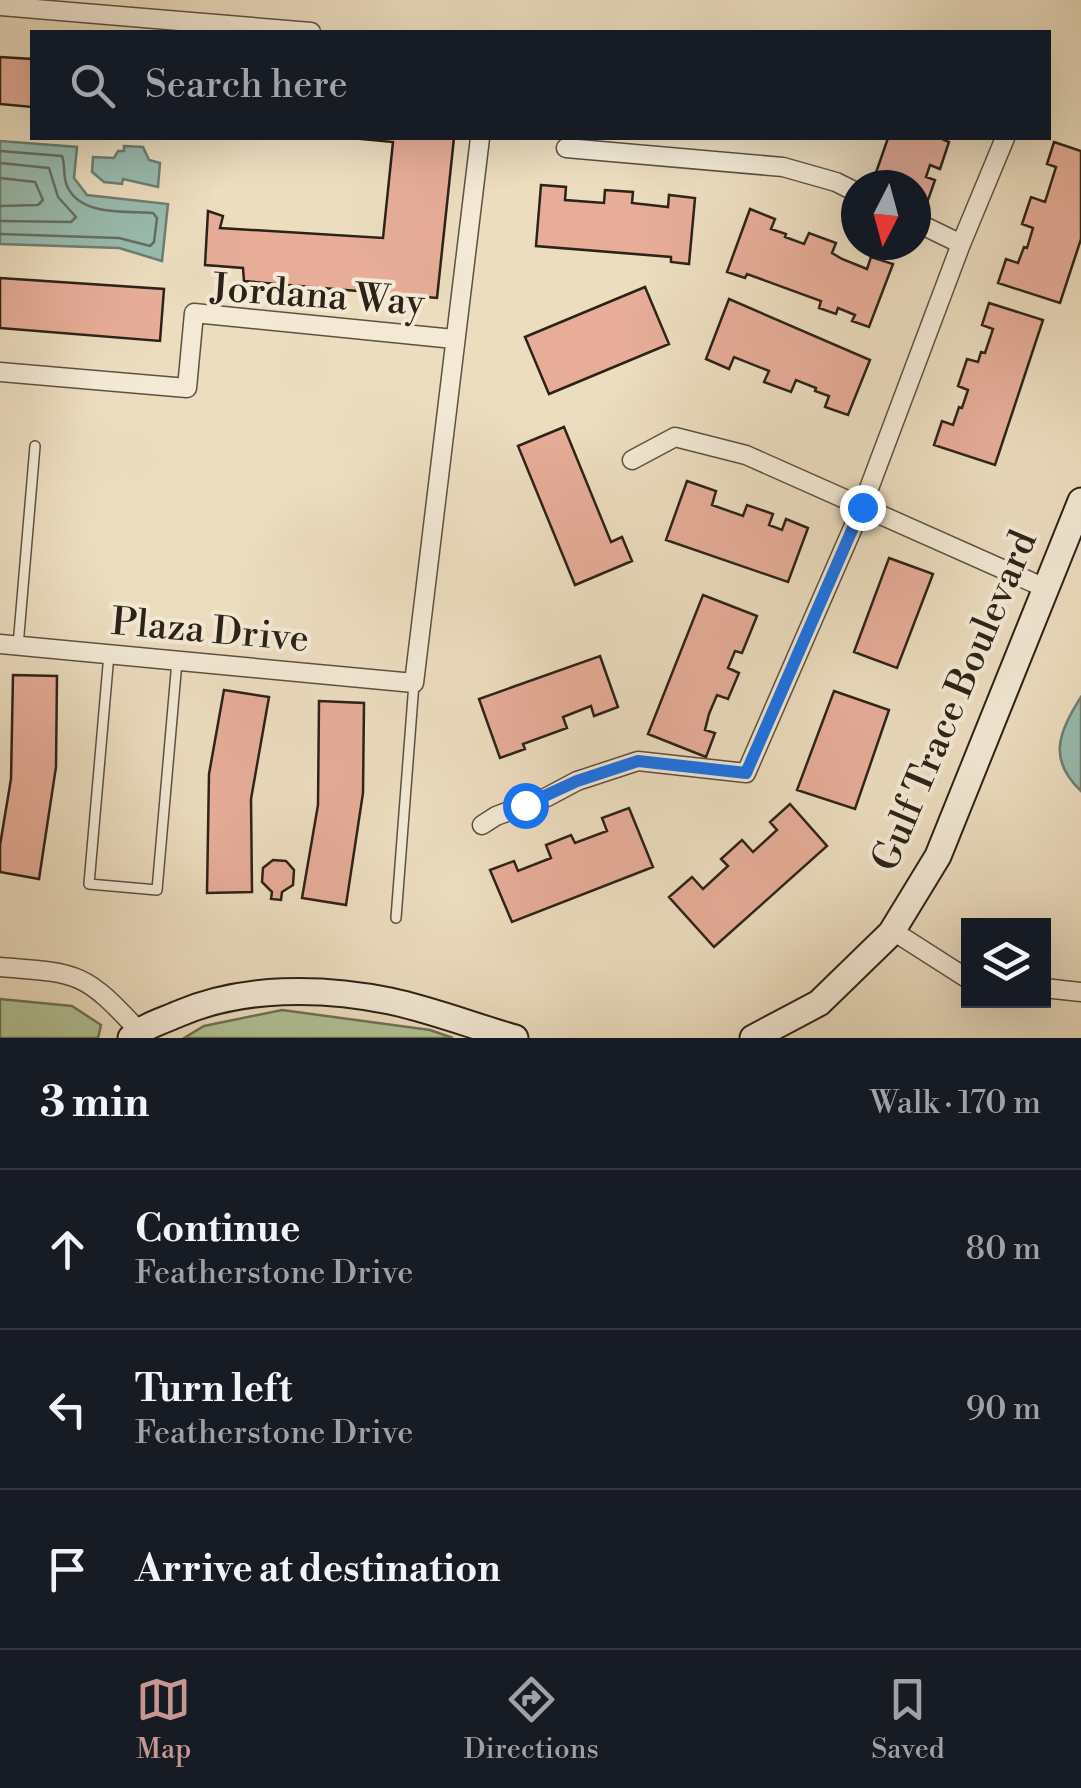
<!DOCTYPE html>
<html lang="en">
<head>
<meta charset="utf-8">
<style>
  :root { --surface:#171b24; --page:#20242c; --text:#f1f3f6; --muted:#9ea1a6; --line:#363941; --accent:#c59692 }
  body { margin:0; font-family:"Libre Bodoni",serif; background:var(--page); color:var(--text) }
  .controls { position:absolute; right:30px; bottom:30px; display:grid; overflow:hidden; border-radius:0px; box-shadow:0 10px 40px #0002 }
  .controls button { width:90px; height:90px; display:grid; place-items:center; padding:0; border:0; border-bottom:2px solid var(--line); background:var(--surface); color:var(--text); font:50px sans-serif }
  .compass { position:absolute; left:841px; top:170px; width:90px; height:90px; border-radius:50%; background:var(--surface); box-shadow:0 10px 40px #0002; rotate:186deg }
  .stop { position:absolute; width:30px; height:30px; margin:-22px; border:8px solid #1a73e8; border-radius:50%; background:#fff }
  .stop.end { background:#1a73e8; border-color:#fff; box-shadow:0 2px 10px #0008 }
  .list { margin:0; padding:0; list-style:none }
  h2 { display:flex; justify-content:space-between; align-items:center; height:130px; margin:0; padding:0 40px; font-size:42px }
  h2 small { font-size:32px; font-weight:400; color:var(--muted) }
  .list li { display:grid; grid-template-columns:65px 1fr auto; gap:30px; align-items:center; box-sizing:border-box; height:160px; padding:0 40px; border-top:2px solid var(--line) }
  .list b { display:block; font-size:38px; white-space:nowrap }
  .list p { margin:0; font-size:32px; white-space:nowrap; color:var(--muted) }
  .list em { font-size:32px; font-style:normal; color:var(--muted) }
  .icon { flex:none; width:55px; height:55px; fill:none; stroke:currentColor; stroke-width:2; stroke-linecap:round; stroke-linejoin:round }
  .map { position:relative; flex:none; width:1081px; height:1038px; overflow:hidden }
  .search { position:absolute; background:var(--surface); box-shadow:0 10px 40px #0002; left:30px; right:30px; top:30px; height:110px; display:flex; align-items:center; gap:25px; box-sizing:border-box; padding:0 35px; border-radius:0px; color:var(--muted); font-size:38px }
  .sheet { height:610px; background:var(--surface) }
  nav { display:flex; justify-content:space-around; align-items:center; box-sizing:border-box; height:140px; border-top:2px solid var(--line); background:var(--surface); font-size:28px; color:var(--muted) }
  nav a { display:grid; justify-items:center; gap:5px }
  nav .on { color:var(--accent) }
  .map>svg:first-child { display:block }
  .green { fill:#b2c296; stroke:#707257; stroke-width:2.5 }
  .water { fill:#99bcb0; stroke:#6e7e73; stroke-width:2.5 }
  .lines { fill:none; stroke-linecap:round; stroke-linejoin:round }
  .shore { stroke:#636f64; stroke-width:2.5 }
  .building { fill:#e7ad99; stroke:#2d2218; stroke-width:2.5 }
  .lane-casing { stroke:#5d5142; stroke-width:12 }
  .street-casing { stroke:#5d5142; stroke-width:21 }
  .secondary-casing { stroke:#2d2218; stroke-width:29 }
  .lane { stroke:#f3e9d5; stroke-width:9 }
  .street { stroke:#f3e9d5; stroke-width:18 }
  .secondary { stroke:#f3e9d5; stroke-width:25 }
  .route { stroke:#1a73e8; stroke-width:12 }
  .labels { text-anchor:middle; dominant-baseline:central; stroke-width:8; stroke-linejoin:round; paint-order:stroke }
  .street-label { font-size:38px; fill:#2d2218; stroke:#f3e9d5 }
</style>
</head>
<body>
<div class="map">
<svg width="1081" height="1038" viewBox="0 0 1081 1038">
  <rect width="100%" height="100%" fill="#ecddbf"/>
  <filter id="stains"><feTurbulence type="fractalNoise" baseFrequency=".002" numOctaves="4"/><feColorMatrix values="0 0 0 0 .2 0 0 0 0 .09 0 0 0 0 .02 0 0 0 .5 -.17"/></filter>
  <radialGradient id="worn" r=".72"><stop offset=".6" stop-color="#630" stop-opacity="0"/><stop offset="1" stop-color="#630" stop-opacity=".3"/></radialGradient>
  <path class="green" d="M0,999L72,1006L101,1025L98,1038H0Z
    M282,1010L430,1030L453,1038H184L204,1026Z"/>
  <path class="water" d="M0,141L77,147L74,178L87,195L168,204L162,261L119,248L0,244Z
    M124,146L143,147L149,160L160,163L158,187L123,179L122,184L104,182L92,172L93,157L114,158L118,151H124Z
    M1081,697V791C1047,759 1059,732 1081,697Z"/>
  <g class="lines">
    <path class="shore" d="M0,151L62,156C66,166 62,177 68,188C82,216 126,211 153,213L157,218L154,242L150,246L119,238L0,234
      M0,163L49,168L58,197L76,217L71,222L0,221
      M0,178L35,182L43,200L38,205L0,206"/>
  </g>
  <path class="building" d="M0,57L32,59V107L0,104Z
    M351,138H454L437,298L244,281L243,268L205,265L208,211L223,216L220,228L383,238L393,142Z
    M888,138H940L949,142L940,169L930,165L926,177L935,180L927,203L916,199V185L872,184Z
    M1054,142L1081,151V239L1060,303L998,283L1006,259L1018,263L1024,247L1027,248L1033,228L1022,224L1031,197L1045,202L1056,167L1047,164Z
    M541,185L566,187L565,200L604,203L605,190L633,192L632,203L668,207L669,195L695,198L689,264L671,262V257L536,246Z
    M750,209L775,219L771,229L786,234L785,237L804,244L809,233L836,243L832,253L842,259L867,269L871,257L893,264L869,327L852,321L855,315L838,308L836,314L819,308L821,301L747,274L745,278L727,272Z
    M0,278L164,289L160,341L0,328Z
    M645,287L669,344L549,394L525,337Z
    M729,299L870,360L848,415L825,407L829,396L815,391L816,388L796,380L791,392L764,382L769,371L734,357L729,369L706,359Z
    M989,303L1043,320L995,465L934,445L942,421L953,425L959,407L962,408L968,390L958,386L967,359L978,362L981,352L985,353L993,329L982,325Z
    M564,427L611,542L622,537L632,561L575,585L518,446Z
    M687,481L716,491L712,505L743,516L747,505L773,514L769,525L782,530L786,519L808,528L788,582L666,540Z
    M889,558L933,574L897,668L854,652Z
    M703,595L757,616L742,653L735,651L728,668L739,673L728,699L717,695L709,714L705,730L715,733L706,757L648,734Z
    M600,656L618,707L594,716L591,706L563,717L567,728L523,744L525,749L500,758L479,699Z
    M13,675L57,676L56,767L39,879L0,872V845L11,779Z
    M224,690L269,697L251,799L252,892L207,893L209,774Z
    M834,691L889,710L855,809L797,790Z
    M319,701L364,703L363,793L346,905L302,898L318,805Z
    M790,804L827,846L714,947L669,897L692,877L703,889L728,866L721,859L742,840L753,852L777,830L770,822Z
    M629,808L653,867L512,922L490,870L514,861L518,871L551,858L546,845L571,835L575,843L607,831L602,818Z
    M273,860L286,861L294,870L293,885L282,892L281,900L271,899L272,892L262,882L263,868Z"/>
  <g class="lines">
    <g class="lane-casing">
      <path id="lane" d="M18,646L35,446
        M109,654L89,884L157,890L177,661
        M396,918L414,683"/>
    </g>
    <g class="street-casing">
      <path id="street" d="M0,6L311,32
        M566,148L783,167L836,182L856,192
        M916,222L961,244
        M0,372L187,388L194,313L454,339
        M632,460L675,437L746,455L1045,588
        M0,644L414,683L480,138
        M482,825L496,816L547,797L577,781L638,761L746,773L862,507L961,244L1005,138
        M893,931L968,979
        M0,967C80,973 84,972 139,1031
        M1044,988L1081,992"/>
    </g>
    <g class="secondary-casing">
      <path id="secondary" d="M131,1038C144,1026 162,1021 178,1014C242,986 322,987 390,1001C432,1010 473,1026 515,1038
        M753,1038L819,1003L891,933L938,856L1081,501"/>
    </g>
    <use href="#lane" class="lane"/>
    <use href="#street" class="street"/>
    <use href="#secondary" class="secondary"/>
  </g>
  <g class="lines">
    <path class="route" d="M525,805L577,781L638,761L746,773L862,507"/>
  </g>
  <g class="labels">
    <g class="street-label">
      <text transform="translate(318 296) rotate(4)">Jordana Way</text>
      <text transform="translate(210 631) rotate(5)">Plaza Drive</text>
      <text transform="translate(955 701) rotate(-67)">Gulf Trace Boulevard</text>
    </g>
  </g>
  <rect width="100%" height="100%" filter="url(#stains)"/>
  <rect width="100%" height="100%" fill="url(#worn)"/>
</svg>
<div class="controls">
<button><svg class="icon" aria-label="layers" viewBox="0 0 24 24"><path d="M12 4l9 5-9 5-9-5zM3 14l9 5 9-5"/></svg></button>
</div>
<svg class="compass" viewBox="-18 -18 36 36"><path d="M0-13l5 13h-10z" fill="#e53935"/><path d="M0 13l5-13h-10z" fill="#9ea1a6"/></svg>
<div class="stop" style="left:525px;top:805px"></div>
<div class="stop end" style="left:862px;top:507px"></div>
<div class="search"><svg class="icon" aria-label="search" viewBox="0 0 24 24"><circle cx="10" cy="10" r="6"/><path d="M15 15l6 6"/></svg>Search here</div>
</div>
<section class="sheet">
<h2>3 min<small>Walk · 170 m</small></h2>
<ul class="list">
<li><svg class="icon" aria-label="ahead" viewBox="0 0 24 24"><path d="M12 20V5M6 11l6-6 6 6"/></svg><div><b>Continue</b><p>Featherstone Drive</p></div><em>80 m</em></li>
<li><svg class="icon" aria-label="left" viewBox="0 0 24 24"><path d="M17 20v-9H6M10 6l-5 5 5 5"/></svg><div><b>Turn left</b><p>Featherstone Drive</p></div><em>90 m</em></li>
<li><svg class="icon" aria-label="arrive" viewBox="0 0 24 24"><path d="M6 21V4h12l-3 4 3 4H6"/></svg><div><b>Arrive at destination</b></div></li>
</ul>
</section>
<nav>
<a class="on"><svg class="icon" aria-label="map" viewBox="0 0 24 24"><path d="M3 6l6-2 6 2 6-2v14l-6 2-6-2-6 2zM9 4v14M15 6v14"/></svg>Map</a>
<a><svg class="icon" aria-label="directions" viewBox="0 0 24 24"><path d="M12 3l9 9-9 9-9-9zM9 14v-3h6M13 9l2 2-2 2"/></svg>Directions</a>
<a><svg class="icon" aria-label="saved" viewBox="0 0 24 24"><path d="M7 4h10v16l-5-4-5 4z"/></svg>Saved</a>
</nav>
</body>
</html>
